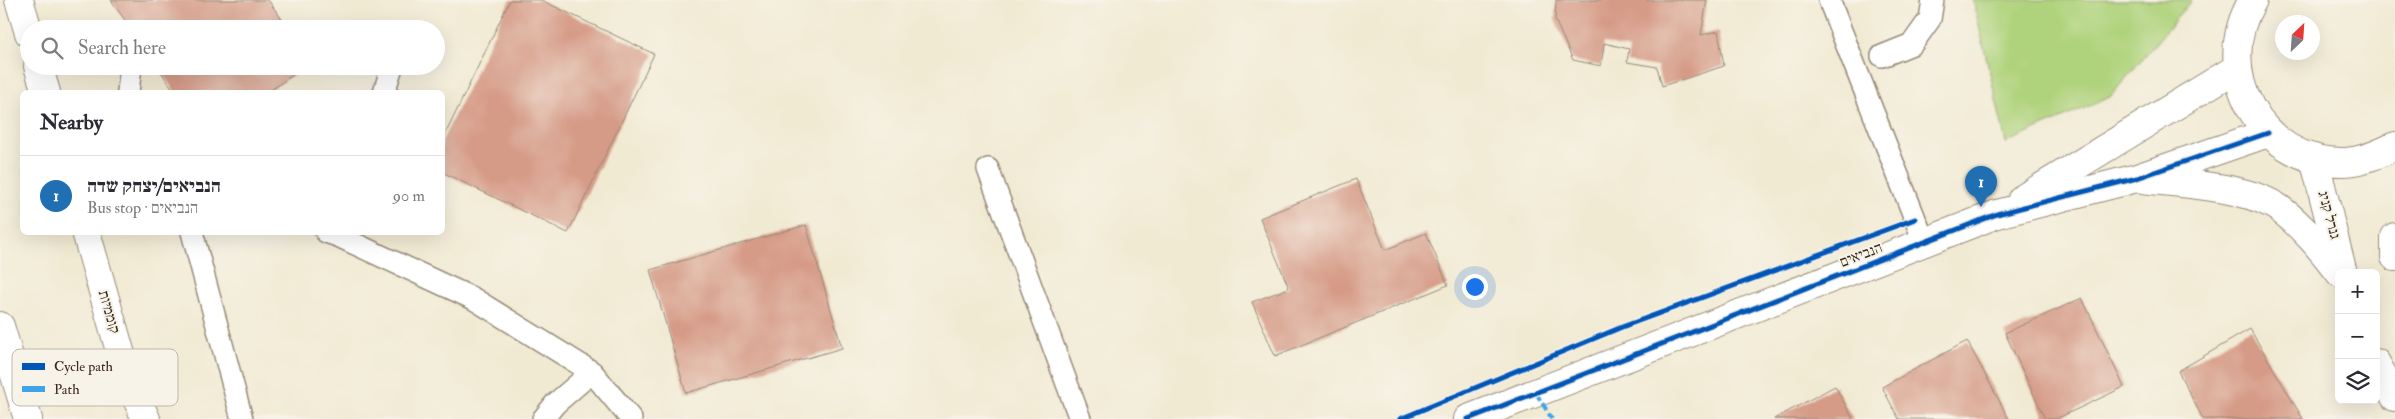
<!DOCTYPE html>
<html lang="en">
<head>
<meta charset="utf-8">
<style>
  :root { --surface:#fff; --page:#f2f2f3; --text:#2b2b33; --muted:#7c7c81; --line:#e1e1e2; --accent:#1f6fb2 }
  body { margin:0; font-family:"IM FELL Double Pica","Frank Ruhl Libre",serif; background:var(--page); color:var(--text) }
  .controls { position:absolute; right:15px; bottom:15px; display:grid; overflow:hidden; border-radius:8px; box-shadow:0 5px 20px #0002 }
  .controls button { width:45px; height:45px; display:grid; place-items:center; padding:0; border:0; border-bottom:1px solid var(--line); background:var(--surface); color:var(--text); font:25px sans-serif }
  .compass { position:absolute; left:2275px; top:15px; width:45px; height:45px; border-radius:50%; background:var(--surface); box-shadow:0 5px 20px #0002; rotate:25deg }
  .you { position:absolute; left:1474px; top:286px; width:18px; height:18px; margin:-12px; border:4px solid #fff; border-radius:50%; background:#1a73e8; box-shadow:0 0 0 8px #1a73e833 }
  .badge { display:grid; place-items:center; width:32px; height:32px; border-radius:50%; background:var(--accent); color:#fff; font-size:16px; font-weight:700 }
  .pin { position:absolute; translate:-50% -41px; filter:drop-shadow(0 1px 2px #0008) }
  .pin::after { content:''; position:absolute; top:26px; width:18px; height:15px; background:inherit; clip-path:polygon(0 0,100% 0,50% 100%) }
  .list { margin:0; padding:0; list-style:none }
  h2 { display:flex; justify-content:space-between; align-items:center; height:65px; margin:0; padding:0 20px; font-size:21px }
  h2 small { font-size:16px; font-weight:400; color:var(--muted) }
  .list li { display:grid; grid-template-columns:32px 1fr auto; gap:15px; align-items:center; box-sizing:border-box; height:80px; padding:0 20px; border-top:1px solid var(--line) }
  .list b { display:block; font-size:19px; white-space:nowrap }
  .list p { margin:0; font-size:16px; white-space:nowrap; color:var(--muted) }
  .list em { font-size:16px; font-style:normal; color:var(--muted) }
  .icon { flex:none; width:28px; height:28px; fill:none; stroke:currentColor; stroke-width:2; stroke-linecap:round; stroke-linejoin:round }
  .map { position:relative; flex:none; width:2395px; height:419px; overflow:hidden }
  .search { position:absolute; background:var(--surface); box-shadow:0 5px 20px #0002; left:20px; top:20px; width:425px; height:55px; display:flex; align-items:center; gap:12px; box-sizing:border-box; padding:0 18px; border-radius:28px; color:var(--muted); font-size:19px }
  .panel { position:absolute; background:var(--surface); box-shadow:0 5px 20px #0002; left:20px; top:90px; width:425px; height:145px; border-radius:8px }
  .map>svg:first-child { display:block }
  .green { fill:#afd37b; stroke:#757e4c }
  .building { fill:#d69b87 }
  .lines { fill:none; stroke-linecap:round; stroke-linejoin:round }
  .lane-casing { stroke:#968a78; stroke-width:24 }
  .street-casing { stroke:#968a78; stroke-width:30 }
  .secondary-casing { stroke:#968a78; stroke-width:30 }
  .lane { stroke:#fff; stroke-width:21 }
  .street { stroke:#fff; stroke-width:28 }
  .secondary { stroke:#fff; stroke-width:28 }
  .quiet { stroke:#3fa3ea; stroke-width:4; stroke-dasharray:8 4; stroke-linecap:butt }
  .cycleway-casing { stroke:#f7f3e8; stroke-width:8 }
  .cycleway { stroke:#0057b8; stroke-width:5 }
  .labels { text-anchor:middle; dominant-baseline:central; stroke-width:4; stroke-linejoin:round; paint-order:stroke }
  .street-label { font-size:15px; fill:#3b2a1e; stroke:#f7f3e8 }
  .key { fill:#f7f3e8; stroke:#bfb7ab; stroke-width:1 }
  .key-label { font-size:14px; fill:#3b2a1e }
</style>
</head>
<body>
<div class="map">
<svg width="2395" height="419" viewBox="0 0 2395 419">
  <rect width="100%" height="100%" fill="#f7f3e8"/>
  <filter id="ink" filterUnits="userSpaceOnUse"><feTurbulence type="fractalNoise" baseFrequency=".02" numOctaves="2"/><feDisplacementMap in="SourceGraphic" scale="10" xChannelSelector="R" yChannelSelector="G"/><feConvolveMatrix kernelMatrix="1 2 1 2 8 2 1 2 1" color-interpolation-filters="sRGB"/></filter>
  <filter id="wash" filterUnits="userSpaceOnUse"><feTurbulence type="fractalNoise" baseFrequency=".0096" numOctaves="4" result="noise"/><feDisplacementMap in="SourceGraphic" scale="20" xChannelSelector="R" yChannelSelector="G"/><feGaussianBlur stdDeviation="1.12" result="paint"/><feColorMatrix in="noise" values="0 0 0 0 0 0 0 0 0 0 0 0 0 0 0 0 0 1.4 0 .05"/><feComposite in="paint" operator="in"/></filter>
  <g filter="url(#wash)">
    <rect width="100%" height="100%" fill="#f1ead3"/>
    <path class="green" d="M1973,0H2192L2110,97L2006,143Z"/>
    <g id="blocks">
      <path class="building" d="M111,0H268L289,29H131Z
        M510,0H541L654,54L568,233L442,172V141Z
        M1556,0H1707L1701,35L1718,31L1724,66L1662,86L1657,67L1627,62L1629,49L1604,43L1601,66L1573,60L1555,20Z
        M157,66H306L268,92H175Z
        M1356,179L1385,250L1426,233L1448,285L1275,356L1252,302L1289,288L1260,218Z
        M806,225L842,348L686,393L650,270Z
        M2082,298L2124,387L2056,419H2045L2005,333Z
        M2250,329L2303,419H2203L2178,371Z
        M1967,341L2009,419H1899L1882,387Z
        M1835,386L1853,419H1774Z"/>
    </g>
  </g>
  <g filter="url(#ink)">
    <use href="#blocks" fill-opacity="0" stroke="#968a78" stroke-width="1"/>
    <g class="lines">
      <g class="lane-casing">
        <path id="lane" d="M1829,0L1925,244
          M1882,56L1912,44L1930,19L1933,0
          M128,92L131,66
          M384,92L392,67
          M988,169L1080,419
          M192,232L242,419
          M326,232L338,236L474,299L592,372L631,419
          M543,419L555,404L592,372"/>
      </g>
      <g class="street-casing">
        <path id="street" d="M2314,158L2343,273
          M2395,237V257
          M2376,363L2395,397"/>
      </g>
      <g class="secondary-casing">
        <path id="secondary" d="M19,0L29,33
          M2253,0C2210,70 2260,165 2345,162C2363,161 2379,154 2395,146
          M38,66L46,92
          M2143,179C2183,184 2248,186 2280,209C2304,227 2322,250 2340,273
          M2022,199L2237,68
          M86,232L128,379L146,419
          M0,326L28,419
          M1468,419L1997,214L2137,178L2268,133"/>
      </g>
      <use href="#lane" class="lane"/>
      <use href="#street" class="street"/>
      <use href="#secondary" class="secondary"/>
      <path class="quiet" d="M1536,393L1552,419"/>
      <g class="cycleway-casing">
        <path id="cycleway" d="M1400,419L1622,327L1915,219
          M1468,419L1997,214L2137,178L2268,133"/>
      </g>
      <use href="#cycleway" class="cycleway"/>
    </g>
  </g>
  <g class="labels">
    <g class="street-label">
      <text transform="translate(2329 215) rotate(75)">גנרל קניג</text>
      <text transform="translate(1861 255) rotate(-21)">הנביאים</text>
      <text transform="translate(109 312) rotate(74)">קוממיות</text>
    </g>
  </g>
  <rect x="12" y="349" width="166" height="57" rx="8" class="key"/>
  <rect x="22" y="363" width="23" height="7" fill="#0057b8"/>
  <rect x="22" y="386" width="23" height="6" fill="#3fa3ea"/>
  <g class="key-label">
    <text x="54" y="371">Cycle path</text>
    <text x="54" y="394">Path</text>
  </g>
</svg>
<div class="controls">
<button>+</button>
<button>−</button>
<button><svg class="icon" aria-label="layers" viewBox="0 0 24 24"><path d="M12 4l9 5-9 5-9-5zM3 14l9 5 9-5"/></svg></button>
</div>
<svg class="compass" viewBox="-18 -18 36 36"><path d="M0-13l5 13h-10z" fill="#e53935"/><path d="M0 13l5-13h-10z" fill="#7c7c81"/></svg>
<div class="you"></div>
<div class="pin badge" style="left:1981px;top:207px">1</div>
<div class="search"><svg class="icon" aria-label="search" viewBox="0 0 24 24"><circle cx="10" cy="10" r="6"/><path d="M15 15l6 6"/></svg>Search here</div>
<section class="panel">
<h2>Nearby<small></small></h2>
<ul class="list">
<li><span class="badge">1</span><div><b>הנביאים/יצחק שדה</b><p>Bus stop · הנביאים</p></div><em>90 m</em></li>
</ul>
</section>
</div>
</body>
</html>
